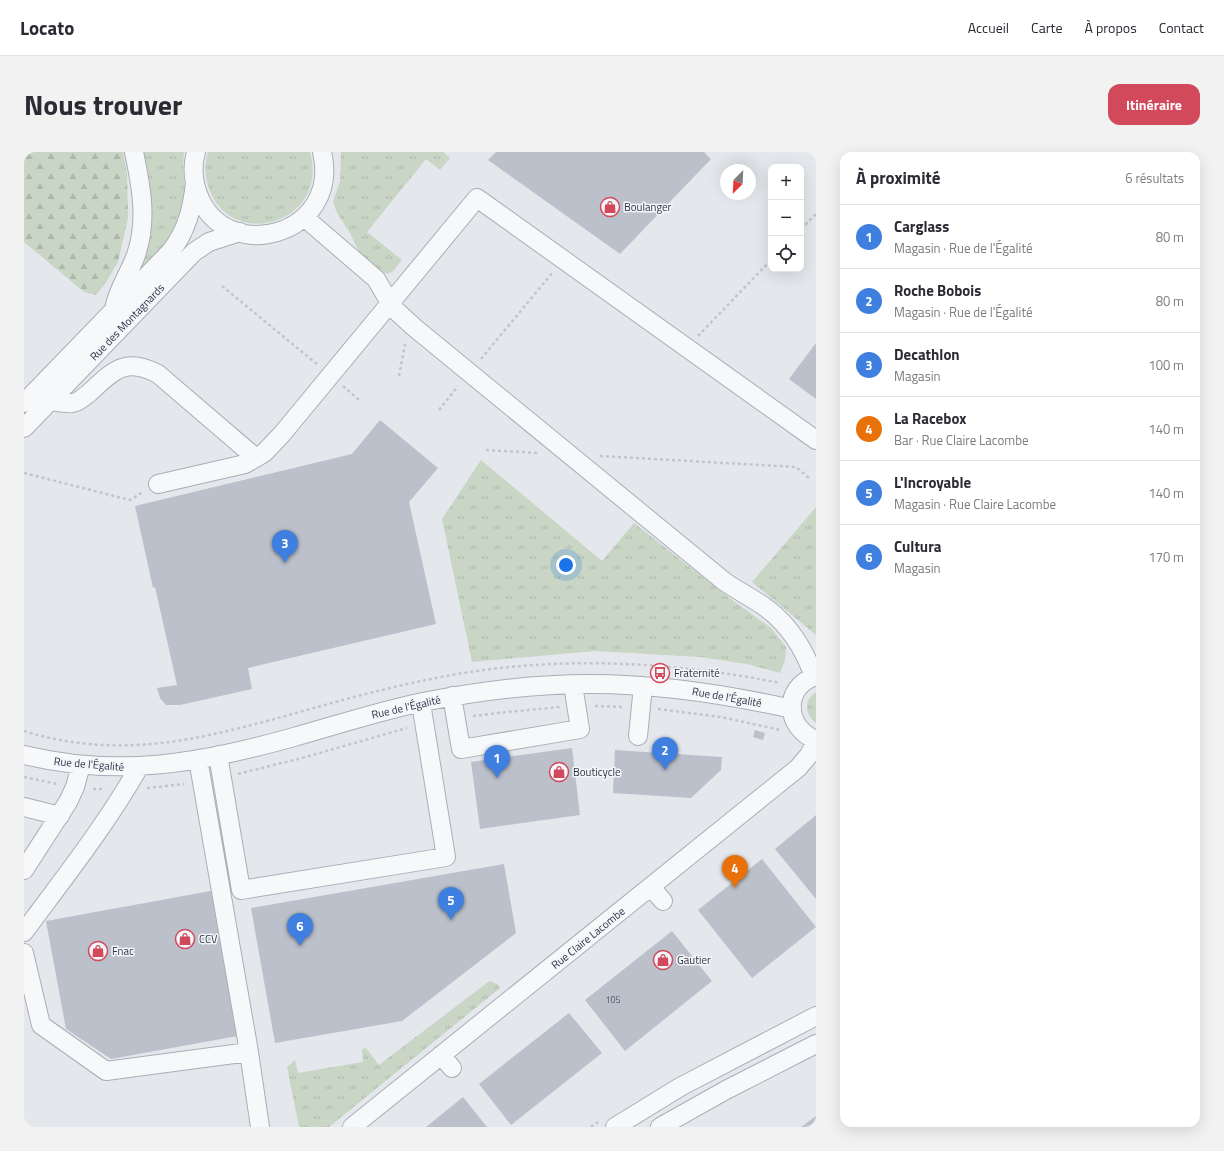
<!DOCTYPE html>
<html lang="fr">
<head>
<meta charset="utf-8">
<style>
  :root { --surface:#fff; --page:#f2f2f3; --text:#2b2b33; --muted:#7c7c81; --line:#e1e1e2; --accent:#d1495b }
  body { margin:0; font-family:"Titillium Web",sans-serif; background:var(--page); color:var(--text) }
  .controls { position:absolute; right:12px; top:12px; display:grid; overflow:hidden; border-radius:8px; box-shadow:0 4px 16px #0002 }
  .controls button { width:36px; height:36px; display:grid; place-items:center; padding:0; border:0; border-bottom:1px solid var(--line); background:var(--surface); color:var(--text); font:20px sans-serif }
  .compass { position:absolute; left:696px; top:12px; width:36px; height:36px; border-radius:50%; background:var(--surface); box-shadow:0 4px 16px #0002; rotate:204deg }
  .you { position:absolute; left:542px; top:413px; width:14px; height:14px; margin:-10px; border:3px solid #fff; border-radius:50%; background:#1a73e8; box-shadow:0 0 0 6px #1a73e833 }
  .badge { display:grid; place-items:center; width:26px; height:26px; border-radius:50%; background:var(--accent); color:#fff; font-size:13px; font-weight:700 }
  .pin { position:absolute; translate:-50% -33px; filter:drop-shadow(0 1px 2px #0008) }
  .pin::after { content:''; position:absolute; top:21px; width:14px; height:12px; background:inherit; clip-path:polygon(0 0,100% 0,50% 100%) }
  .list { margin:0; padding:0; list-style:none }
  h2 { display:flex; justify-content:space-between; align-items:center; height:52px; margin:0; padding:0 16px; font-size:17px }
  h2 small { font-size:13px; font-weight:400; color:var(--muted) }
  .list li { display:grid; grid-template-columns:26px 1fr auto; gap:12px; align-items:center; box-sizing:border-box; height:64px; padding:0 16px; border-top:1px solid var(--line) }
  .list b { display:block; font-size:15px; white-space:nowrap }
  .list p { margin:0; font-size:13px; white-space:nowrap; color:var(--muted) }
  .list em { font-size:13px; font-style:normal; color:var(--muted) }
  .icon { flex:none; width:22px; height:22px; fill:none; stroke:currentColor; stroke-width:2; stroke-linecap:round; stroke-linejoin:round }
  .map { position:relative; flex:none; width:792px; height:975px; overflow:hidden; border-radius:12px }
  header { display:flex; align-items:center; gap:24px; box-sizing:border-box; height:56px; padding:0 20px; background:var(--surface); border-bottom:1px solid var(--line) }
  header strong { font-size:19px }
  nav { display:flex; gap:22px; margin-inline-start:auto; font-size:14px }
  .intro { display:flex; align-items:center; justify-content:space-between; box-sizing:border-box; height:96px; padding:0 24px }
  h1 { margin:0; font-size:28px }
  .button { padding:10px 18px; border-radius:12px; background:var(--accent); color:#fff; font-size:14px; font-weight:700 }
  main { display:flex; gap:24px; padding:0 24px }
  aside { flex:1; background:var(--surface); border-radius:12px; box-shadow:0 4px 16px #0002 }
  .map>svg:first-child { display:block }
  .grass { fill:url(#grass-tufts) }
  .forest { fill:url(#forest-firs) }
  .building { fill:#bbc0ca }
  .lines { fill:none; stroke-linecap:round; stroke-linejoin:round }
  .minor-casing { stroke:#a9aeb7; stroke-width:20 }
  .path { stroke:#c2c5cb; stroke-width:2.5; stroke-dasharray:3 3; stroke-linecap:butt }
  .minor { stroke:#f7f8fa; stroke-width:18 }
  .labels { text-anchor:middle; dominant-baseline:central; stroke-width:3; stroke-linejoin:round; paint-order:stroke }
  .number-label { font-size:9px; fill:#4f5766 }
  .poi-label { font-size:11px; fill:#2b3445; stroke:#f4f6f9; text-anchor:start }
  .street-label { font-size:11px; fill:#2b3445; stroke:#f4f6f9 }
</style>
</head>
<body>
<header>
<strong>Locato</strong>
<nav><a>Accueil</a><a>Carte</a><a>À propos</a><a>Contact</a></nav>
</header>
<div class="intro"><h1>Nous trouver</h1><a class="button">Itinéraire</a></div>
<main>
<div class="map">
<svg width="792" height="975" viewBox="0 0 792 975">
  <defs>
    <pattern id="grass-tufts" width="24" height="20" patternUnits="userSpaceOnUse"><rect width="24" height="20" fill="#c9d6c5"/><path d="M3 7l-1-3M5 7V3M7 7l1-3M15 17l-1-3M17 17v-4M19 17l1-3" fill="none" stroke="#adb8ab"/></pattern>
    <pattern id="forest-firs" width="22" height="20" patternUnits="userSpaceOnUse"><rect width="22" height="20" fill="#c9d6c5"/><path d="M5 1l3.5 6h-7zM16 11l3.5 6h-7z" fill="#adb8ab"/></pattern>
  </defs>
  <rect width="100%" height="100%" fill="#e4e7ec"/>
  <path class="grass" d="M117,0H160L159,15L162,50L156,73L112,130Z
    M184,0H286C306,69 211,100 186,39C181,27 180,13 184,0Z
    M317,0H419L426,6L416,18L402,7L343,80L378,108L368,120L364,122L357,120L337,104L326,81L313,61L309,50L316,29Z
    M457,308L578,409L610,371L700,442L747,476L762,495L761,508L756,521L723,512L676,505L571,499L448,510L418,367Z
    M792,355V483L728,430Z
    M792,540V571C781,563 779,548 792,540Z
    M467,829L474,833L476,836L305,975H275L263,915L271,908L274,921L339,910L338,897L342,896L355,913L464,830Z"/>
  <path class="forest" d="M0,0H99L103,22L104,66L94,110L81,132L72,143L60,140L0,90Z"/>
  <path class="building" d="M472,0H680L687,7L596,102L464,8Z
    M792,191V247L765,227Z
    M356,268L414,316L385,350L412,472L224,516L228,537L156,553H142L136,546L133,536L153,533L131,435L129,436L111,354L328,302Z
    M731,578L741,581L739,588L729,585Z
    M548,596L556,663L456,677L447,610Z
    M591,598L698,605L697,618L667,646L589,641Z
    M792,663V747L751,697Z
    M738,707L792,775L728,826L674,758Z
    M480,712L492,781L378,869L251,891L227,756Z
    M192,738L219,883L87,907L42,877L22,769Z
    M648,779L688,829L601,899L561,848Z
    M545,861L578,901L487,973L455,932Z
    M439,945L463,975H402Z
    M792,964V975H777Z"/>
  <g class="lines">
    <g class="minor-casing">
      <path id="minor" d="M172,0C168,14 169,28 174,42C201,115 318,84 298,0
        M280,65L352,127L369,156L391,176L701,430C713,438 726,445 738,453C763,470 780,496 790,525
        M91,153C95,135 106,120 112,103C124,68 117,34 110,0
        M26,249C33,250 42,252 48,251C54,251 59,245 64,242C88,220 100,204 134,222L232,306
        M0,251L147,99C163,78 168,57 171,31
        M0,276L170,100L185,90L216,80
        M134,332L221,312L240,301L258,282L453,46L792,288
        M792,524C758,535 761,576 792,588
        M428,544L437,597L556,577L549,533
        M614,584L619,534
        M0,603C95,626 178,611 270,585C313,573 355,559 399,550C454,539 509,532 566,532C634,532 701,542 768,557
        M194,603L217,738L422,705L397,551
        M174,607L225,900L236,975
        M0,655L36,664
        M0,718L44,650L51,635L57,613
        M627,735L639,749
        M0,780C40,726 82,673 115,615
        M0,801L17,873L82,919L225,900
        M417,903L428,916
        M328,975L774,616L785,603L792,589
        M591,975L656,935L792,864
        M636,975L702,938L792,892"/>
    </g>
    <path class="path" d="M777,77L792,62
      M198,134L294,213
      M674,184L747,108
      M457,207L529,120
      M375,224L381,192
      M319,234L335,248
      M415,258L434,234
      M462,298L515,301
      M576,304L772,315L785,326
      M0,321L106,348L119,340
      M571,554L600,555
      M634,557L697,565L756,578
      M449,564L483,560L536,555
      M0,579C35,590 74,595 111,593C161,591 209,578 258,565C307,551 357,537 407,527C522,503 641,508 756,531
      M214,622L278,606L383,576
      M0,625L33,632
      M123,636L160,632
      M69,637H80
      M567,975L574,970"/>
    <use href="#minor" class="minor"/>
  </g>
  <defs>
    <g id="shop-ring" transform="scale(1)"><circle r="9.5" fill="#f4f6f9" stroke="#d1495b" stroke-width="1.5"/><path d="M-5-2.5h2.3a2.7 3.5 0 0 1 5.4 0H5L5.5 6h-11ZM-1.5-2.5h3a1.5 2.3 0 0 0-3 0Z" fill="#d1495b"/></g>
    <g id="bus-ring" transform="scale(1)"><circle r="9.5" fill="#f4f6f9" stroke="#d1495b" stroke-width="1.5"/><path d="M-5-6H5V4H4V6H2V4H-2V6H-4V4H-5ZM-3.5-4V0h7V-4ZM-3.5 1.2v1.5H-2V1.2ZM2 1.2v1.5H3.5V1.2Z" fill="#d1495b"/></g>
  </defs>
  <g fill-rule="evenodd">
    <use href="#shop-ring" x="586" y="55"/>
    <use href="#bus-ring" x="636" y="521"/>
    <use href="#shop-ring" x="535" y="620"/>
    <use href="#shop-ring" x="161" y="787"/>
    <use href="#shop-ring" x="74" y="799"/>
    <use href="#shop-ring" x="639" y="808"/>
  </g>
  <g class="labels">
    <g class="number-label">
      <text x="589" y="847">105</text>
    </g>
    <g class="poi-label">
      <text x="600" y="55">Boulanger</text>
      <text x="650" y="521">Fraternité</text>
      <text x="549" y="620">Bouticycle</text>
      <text x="175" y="787">CCV</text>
      <text x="88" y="799">Fnac</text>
      <text x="653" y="808">Gautier</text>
    </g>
    <g class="street-label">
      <text transform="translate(103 170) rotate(-46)">Rue des Montagnards</text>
      <text transform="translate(703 545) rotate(10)">Rue de l'Égalité</text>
      <text transform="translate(382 555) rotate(-13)">Rue de l'Égalité</text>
      <text transform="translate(65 612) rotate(5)">Rue de l'Égalité</text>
      <text transform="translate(564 786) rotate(-39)">Rue Claire Lacombe</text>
    </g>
  </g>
</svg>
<div class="controls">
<button>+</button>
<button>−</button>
<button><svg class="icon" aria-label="locate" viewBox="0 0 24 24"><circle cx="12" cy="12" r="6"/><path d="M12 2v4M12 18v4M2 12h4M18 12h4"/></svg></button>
</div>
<svg class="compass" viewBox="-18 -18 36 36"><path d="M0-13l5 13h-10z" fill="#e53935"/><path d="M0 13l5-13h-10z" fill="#7c7c81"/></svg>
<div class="you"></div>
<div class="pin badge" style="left:473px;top:626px;background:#3f7fe0">1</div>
<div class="pin badge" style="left:641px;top:618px;background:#3f7fe0">2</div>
<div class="pin badge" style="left:261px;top:411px;background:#3f7fe0">3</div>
<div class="pin badge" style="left:711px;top:736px;background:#e8710a">4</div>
<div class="pin badge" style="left:427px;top:768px;background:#3f7fe0">5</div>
<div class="pin badge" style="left:276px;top:794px;background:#3f7fe0">6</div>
</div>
<aside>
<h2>À proximité<small>6 résultats</small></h2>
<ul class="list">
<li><span class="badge" style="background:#3f7fe0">1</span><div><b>Carglass</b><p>Magasin · Rue de l'Égalité</p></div><em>80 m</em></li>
<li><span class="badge" style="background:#3f7fe0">2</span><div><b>Roche Bobois</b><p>Magasin · Rue de l'Égalité</p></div><em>80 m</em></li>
<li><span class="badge" style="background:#3f7fe0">3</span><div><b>Decathlon</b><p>Magasin</p></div><em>100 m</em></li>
<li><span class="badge" style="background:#e8710a">4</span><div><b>La Racebox</b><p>Bar · Rue Claire Lacombe</p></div><em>140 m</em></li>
<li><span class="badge" style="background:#3f7fe0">5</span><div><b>L'Incroyable</b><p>Magasin · Rue Claire Lacombe</p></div><em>140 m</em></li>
<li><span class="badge" style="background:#3f7fe0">6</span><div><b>Cultura</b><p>Magasin</p></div><em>170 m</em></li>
</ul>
</aside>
</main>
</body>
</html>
